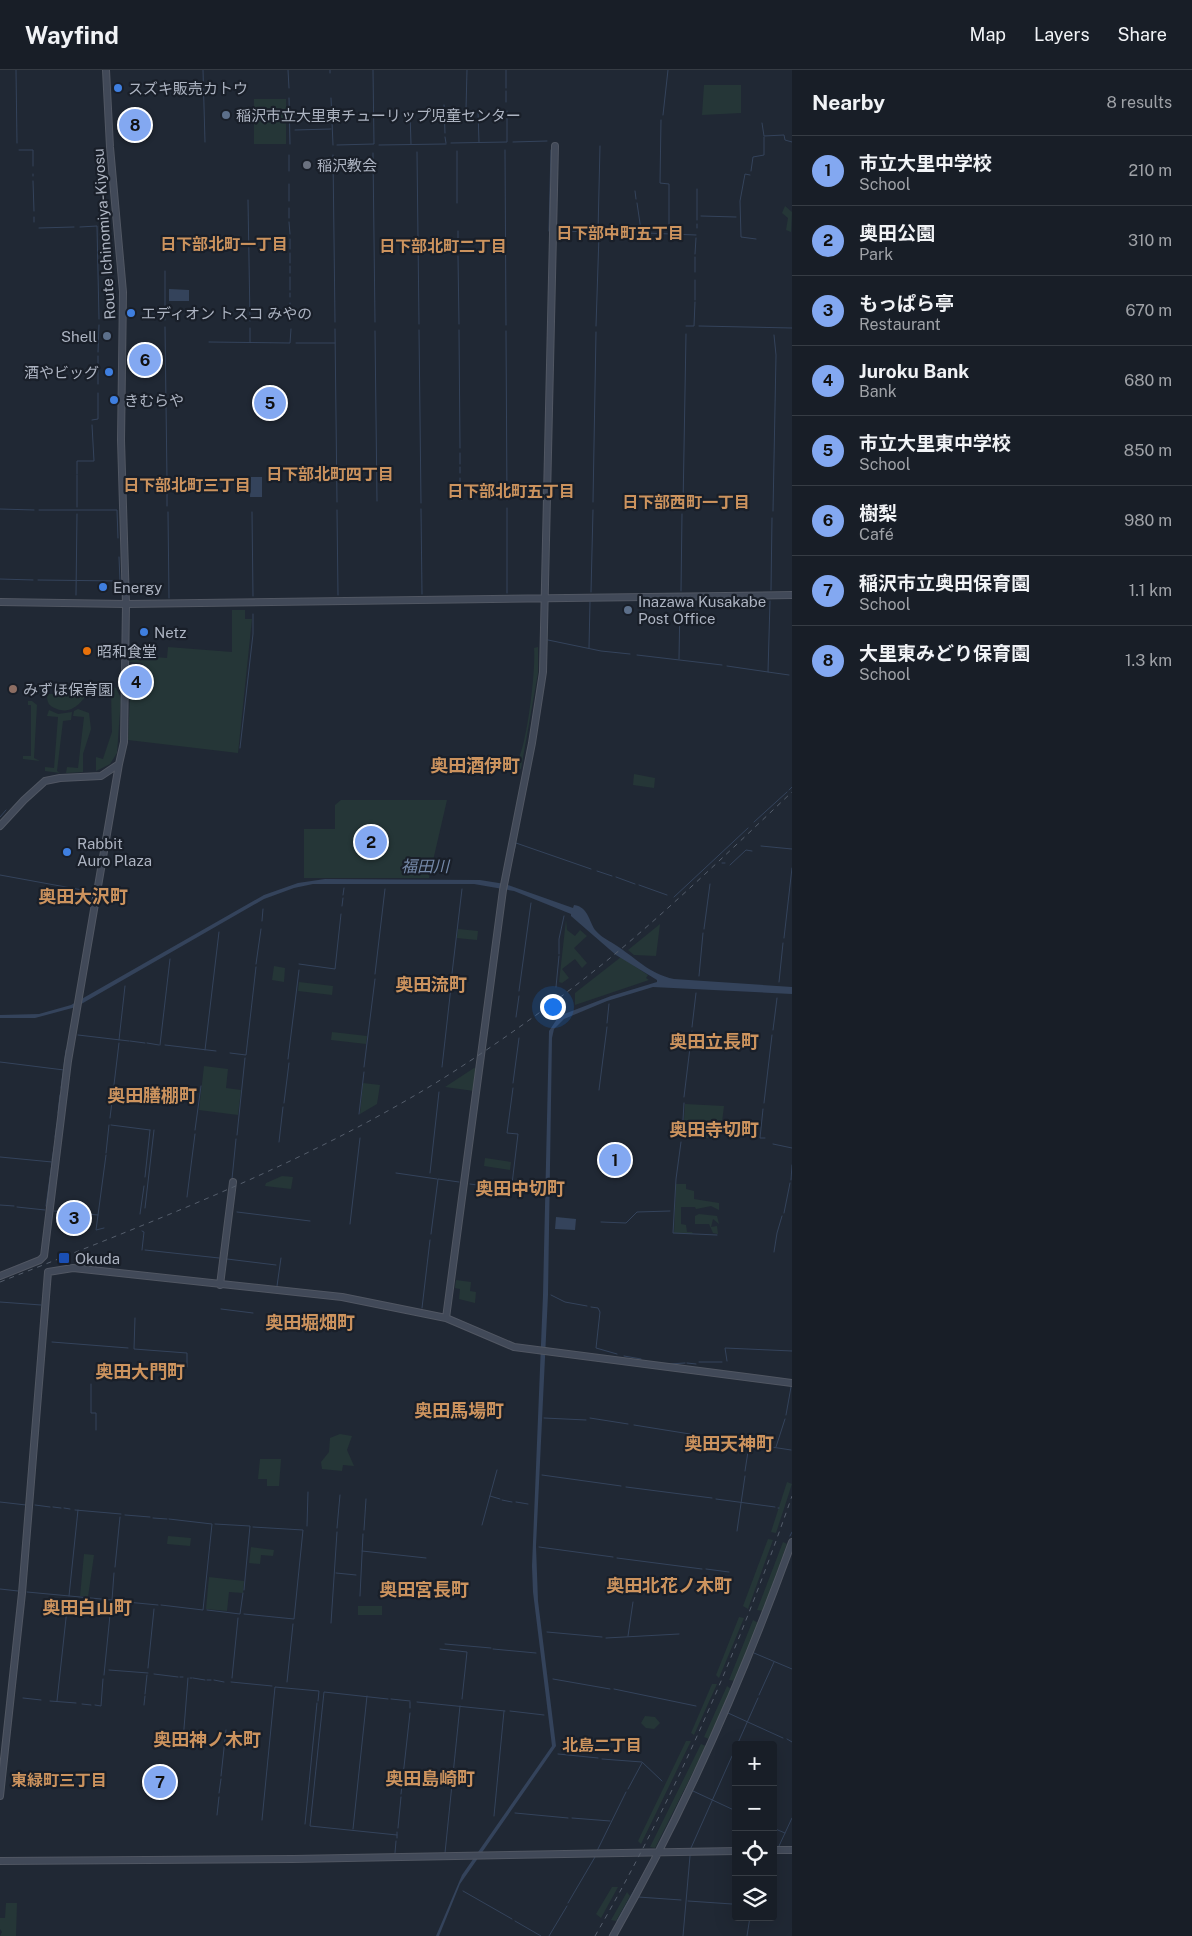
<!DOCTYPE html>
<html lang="en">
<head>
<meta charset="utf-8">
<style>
  :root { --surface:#181e27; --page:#252b33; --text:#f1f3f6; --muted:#9fa2a7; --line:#363c44; --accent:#83a8f1 }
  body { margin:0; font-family:"Public Sans","Noto Sans JP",sans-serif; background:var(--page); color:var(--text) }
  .controls { position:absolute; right:15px; bottom:15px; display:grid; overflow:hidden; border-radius:5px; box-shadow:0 5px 20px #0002 }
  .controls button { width:45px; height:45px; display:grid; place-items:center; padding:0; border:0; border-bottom:1px solid var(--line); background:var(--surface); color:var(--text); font:25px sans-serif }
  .you { position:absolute; left:552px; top:936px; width:18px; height:18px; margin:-12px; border:4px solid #fff; border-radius:50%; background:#1a73e8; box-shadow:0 0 0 8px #1a73e833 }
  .badge { display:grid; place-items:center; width:32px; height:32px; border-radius:50%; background:var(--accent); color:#111; font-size:16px; font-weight:700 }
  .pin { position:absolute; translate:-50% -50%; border:2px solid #fff; box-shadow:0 1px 5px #0006 }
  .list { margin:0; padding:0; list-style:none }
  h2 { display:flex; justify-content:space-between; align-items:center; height:65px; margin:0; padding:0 20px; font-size:21px }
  h2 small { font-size:16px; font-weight:400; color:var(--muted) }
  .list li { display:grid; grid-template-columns:32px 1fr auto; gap:15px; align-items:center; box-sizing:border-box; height:70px; padding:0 20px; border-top:1px solid var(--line) }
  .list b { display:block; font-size:19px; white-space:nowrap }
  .list p { margin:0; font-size:16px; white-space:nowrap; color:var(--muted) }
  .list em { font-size:16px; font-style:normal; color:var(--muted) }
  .icon { flex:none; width:28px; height:28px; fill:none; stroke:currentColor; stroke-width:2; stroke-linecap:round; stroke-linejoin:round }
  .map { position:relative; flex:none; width:792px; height:1866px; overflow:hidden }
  header { display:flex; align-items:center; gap:30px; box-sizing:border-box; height:70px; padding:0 25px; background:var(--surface); border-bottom:1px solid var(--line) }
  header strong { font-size:24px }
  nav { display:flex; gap:28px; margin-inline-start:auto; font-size:18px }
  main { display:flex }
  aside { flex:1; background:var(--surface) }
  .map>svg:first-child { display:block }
  .green { fill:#253637 }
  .water { fill:#34435b }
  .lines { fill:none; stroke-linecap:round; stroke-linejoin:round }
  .stream { stroke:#34435b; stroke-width:1 }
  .secondary-casing { stroke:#515763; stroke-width:8 }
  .secondary { stroke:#414958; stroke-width:6 }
  .rail { stroke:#555e6c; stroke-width:1; stroke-dasharray:5 5; stroke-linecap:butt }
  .shop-dot { fill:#3f7fe0; stroke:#191f29; stroke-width:2 }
  .service-dot { fill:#5c6f8a; stroke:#191f29; stroke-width:2 }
  .worship-dot { fill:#6b7280; stroke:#191f29; stroke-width:2 }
  .food-dot { fill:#e8710a; stroke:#191f29; stroke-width:2 }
  .education-dot { fill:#8d6e63; stroke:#191f29; stroke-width:2 }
  .transit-dot { fill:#1a4fb4; stroke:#191f29; stroke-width:2 }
  .labels { text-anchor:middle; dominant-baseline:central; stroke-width:4.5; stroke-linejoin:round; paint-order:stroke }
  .poi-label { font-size:15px; fill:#adb4c2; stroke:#191f29; text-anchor:start }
  .street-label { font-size:15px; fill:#adb4c2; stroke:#191f29 }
  .neighbourhood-label { font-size:16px; font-weight:bold; fill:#cc935e; stroke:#191f29 }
  .water-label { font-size:16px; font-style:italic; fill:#768aaa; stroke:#191f29 }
  .quarter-label { font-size:18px; font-weight:bold; fill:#cc935e; stroke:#191f29 }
</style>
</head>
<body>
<header>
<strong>Wayfind</strong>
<nav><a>Map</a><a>Layers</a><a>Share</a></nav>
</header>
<main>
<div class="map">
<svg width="792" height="1866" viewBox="0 0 792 1866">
  <rect width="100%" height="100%" fill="#202834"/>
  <path class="green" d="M704,15H741V43L702,45Z
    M254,29H286V74H254Z
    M785,136L792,142L791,162L786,160L788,148L782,143Z
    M232,540H245V549H252L238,683L128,670L130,625L140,626L144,598L142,593L129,592V585L167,588L168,577L232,582Z
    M538,577V603L521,699L488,694L482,698L455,692L454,689L458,688L480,693L486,690L516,694C527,678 536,599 534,578Z
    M62,615H95C85,626 75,646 57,639C48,636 47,632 47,624H62Z
    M113,617L116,618L121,628L117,683L110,694L96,701V687L103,689L112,662L111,623H101V619Z
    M28,631H32L37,635L34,688L40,691L23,689V686H31V635H28Z
    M78,639L89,643L91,659L83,684V702L66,703L67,697L78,698L84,647L73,646L74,641Z
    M49,640L58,644L72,642L71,650L63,651L57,701L60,703L45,701V697L54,698L58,647L47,646Z
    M634,704L655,708L654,718L633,715Z
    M341,730H447L429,808H304V759H335V735Z
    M566,850L567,860L575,866L580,860L587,866L574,878L587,893L582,898L575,889L562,899L569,908L562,913L559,912Z
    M660,854L656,886L634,885L628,880Z
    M458,859L478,861L477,870L457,868Z
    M621,887L648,905L646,908L649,910L575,935V923Z
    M274,896L285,898L284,912L272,910Z
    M299,912L333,916L332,925L298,921Z
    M332,962L367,966L366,974L331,970Z
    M204,996L228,999L226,1018L241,1020L238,1045L199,1040Z
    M474,998L477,999L474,1021L445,1017Z
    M363,1013L380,1015L377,1034L360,1044Z
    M685,1034L724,1036L720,1068H685L683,1066Z
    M485,1088L511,1092L510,1100L484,1096Z
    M282,1106L293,1107L291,1119L265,1116L266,1113Z
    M676,1114H686V1119L694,1121V1129L719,1133V1140L711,1136L696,1139L695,1137H681V1154L686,1155L687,1162H692L693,1164L674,1163Z
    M699,1144L717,1146L719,1154L713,1149L711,1157L717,1156L718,1164L713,1163L709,1154H695V1146Z
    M456,1210L471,1212L470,1221L476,1222L475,1233L459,1229L460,1219L455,1218Z
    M340,1364L352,1366L347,1380L354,1396L343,1395L342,1401L322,1399L321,1392L329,1382L330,1368Z
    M260,1389H281L279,1416H267V1409H258Z
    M787,1412L792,1414L776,1463L771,1462Z
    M168,1466L191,1468L190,1476L167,1474Z
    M768,1469L773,1470L748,1539L743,1536Z
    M783,1472L787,1474L763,1541L757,1540Z
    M251,1477L274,1480L273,1486L261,1485L260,1494L249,1493Z
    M84,1484L94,1485L88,1527L80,1526Z
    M209,1507L244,1511L243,1523L229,1522L227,1541L206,1539Z
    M358,1536H382V1545H358Z
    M739,1547L744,1548L719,1608L716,1605Z
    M753,1550L758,1553L735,1611L729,1610Z
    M712,1614H717L694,1665L691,1663Z
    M727,1616L731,1619L709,1669L704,1667Z
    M645,1646L655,1647L660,1653L654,1659L646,1658L641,1653Z
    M686,1671H691L641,1774L638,1771Z
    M701,1674L706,1676L655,1778L650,1777Z
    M612,1817H618L601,1848L596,1844Z
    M627,1822L630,1826L616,1851L611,1850Z
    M6,1833H17L16,1866H0L2,1862L0,1859V1848H5Z"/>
  <path class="water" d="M169,219L189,220V231H169Z
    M251,407H262V427H250Z
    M325,809L480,810L505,814L573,838L574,835C589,837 589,853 596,861C601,867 608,870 614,874C635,887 649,904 674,909L792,917V924L653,917L607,931L564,949L554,959L552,968L548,1225L536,1476L538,1531L556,1676L460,1814L439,1866H436L462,1805L552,1676L533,1522L532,1496L543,1225L549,961L559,946L611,926L657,912V910L616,885L571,846V844L514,821L474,814H313L294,818L264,829L76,937L35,948H0V945L39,944L71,935L264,825L298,813Z
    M556,1147L576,1149L575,1160L555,1159Z"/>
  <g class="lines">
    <path class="stream" d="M16,0L17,73
      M203,0L205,72
      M288,0L289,18
      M330,0V3
      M506,0V18
      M506,21V32
      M289,28L290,74
      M331,28L333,75
      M444,35L445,63
      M466,40L467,0
      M478,41L479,72
      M410,42L411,74
      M663,45L668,0
      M661,50L660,113L669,114V164
      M762,53L764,66L784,65L785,70L792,72
      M295,60L331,59
      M445,67L446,73
      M513,72L547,71
      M451,73L507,72V41
      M337,75L374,74L373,0
      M379,75L446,74
      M19,80H33V96
      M505,80L506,255
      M457,81V133
      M417,82L419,254
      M373,83L375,252
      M289,85V101
      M333,85L335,252
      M751,101L753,87L764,85V67
      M33,104V106
      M750,105L745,104L740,131L741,167L756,169
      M33,111L34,141
      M289,114V131
      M635,121L636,129
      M248,130L250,251
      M637,133L641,160
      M289,138V148
      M701,146L736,147
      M34,147V152
      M697,150V119
      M289,152L290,164
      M697,154V158
      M80,157L97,156L99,249
      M39,158L74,157
      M458,161V178
      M549,161L551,80
      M557,161L641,163
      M598,162L600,76
      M646,163L696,165
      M290,169V179
      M290,183V193
      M695,184L696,168
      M458,186L459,254
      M290,196V203
      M165,201V250
      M695,202V187
      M290,207V220
      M290,223V227
      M695,230V210
      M290,233V234
      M290,238L291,251
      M596,256L599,165
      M686,256H694L695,232
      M699,256L792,258
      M165,257L167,409
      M250,258V272
      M335,259L337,432
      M419,260L421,433
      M459,260L460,378
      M375,261L377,431
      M506,261L507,430
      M209,272L290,273L291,259
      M296,273H335
      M98,282L99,255
      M98,314V286
      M92,350L98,349V323
      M460,383V394
      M460,397V403
      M77,404V391H94L92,355
      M460,408V418
      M167,420V436
      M460,421L461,430
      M593,432L596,262
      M77,437V405
      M683,437L686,264
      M507,438V523
      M0,439L34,440
      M421,439L422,524
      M39,440H117L118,468
      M337,440L338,525
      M773,441L776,285L774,265
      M168,442L169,528
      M252,442L253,526
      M0,509L33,510
      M38,510L120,511L119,487
      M771,520L772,448
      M681,521L682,444
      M591,522L593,440
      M76,525L77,444
      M770,531L768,602L789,605
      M548,570L601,581L630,584
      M589,578L590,532
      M637,585L722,595
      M679,589L680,531
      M727,596L768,602
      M240,678L253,564V544
      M789,720L792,717
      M0,747L6,740
      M754,752L787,722
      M761,776L792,779
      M513,785L516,773L591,799
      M722,793H725
      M730,795L746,780L752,781
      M597,801L612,806
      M0,805L93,822
      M616,807L635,814
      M639,815L667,825
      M343,825L344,818
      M674,827L748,758
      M342,836L343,828
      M262,851L263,839
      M704,859L710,814
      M784,868L792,798
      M559,884V869L564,846
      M256,894L261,859
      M299,894L335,899L341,844
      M375,904L385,819
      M699,906L703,863
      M451,912L462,819
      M779,912L783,873
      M556,917L559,886
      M519,921L531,833
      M559,925V941
      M516,947L519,926
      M607,953L609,934
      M692,957L696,923
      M773,960L777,928
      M78,965L129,971
      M119,970L125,916
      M130,971L145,973
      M147,973L159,975
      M68,974L71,958
      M160,975L170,889
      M165,975L216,981
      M205,980L219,862
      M230,983L246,985L256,897
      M288,989L299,900
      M0,992L64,1000
      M364,997L375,909
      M442,997L451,917
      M513,1013L519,968
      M61,1018L66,980
      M599,1020L607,957
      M684,1027L692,961
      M284,1033L289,993
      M764,1033L772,965
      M763,1039L760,1068H765
      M58,1043L60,1025
      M359,1044L364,1002
      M110,1048L119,973
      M111,1055L150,1060
      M195,1060L201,1016
      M237,1065L245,988
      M55,1067L58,1048
      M682,1067L684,1033
      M279,1072L283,1037
      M681,1072L676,1109L673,1163L717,1165
      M773,1074L792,1078
      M106,1083L109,1055
      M0,1087L52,1092
      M52,1090L55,1072
      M396,1103L437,1109
      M430,1103L439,1022
      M145,1107L150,1060
      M232,1109L236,1069
      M791,1110L792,1095
      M470,1114L505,1119
      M512,1114L518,1064L507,1063L513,1018
      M511,1119L538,1123
      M187,1127L195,1064
      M0,1135L14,1136
      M46,1136L52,1093
      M17,1137L45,1140
      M145,1138L154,1060
      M54,1141L98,1145
      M237,1142L310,1151
      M784,1143L790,1113
      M140,1144L144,1116
      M601,1152L626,1153L637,1142L670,1141
      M350,1154L360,1068
      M104,1158L96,1160L106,1085
      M431,1164L438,1109L459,1112
      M142,1180L144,1162L142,1161
      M145,1180L219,1188
      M774,1182L777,1163L782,1146
      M227,1189L276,1195
      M277,1216L281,1188
      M551,1225L565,1232L587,1236
      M0,1232L41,1235
      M591,1237L598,1238L600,1242L596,1278L617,1284
      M422,1238L430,1170
      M221,1239L253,1243
      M135,1248L134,1279L187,1283V1297
      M52,1272L128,1278
      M624,1286L641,1289
      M727,1291L725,1278L792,1281
      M699,1292H722
      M687,1293L696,1294
      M669,1294L685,1293
      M91,1314V1343H96V1360
      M786,1345L791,1317
      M544,1348L586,1350
      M590,1348L628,1354
      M634,1355L721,1369
      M726,1370L791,1380
      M776,1377L785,1349
      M745,1401L749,1375
      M542,1405L621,1416
      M626,1417L712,1428
      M490,1426L500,1429
      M716,1429L775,1437
      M502,1430L512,1432
      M0,1432L26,1435
      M516,1432L528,1434
      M35,1435L50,1437
      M53,1437L61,1438
      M64,1438L70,1439
      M778,1438H779
      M75,1440L121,1444
      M125,1445L150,1447
      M153,1448L167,1449
      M215,1454L250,1456L244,1520
      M482,1455L497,1400
      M307,1456L308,1422
      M337,1458L340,1425
      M364,1460L366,1429
      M737,1461L745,1406
      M790,1466L792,1462
      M539,1477L613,1487
      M362,1481L426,1488
      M617,1488L702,1499
      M115,1497L120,1447
      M706,1499L729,1502
      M336,1503L356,1505
      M0,1519L18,1521
      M27,1522L112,1530L114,1503
      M69,1526L78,1440
      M360,1526L363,1464
      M116,1531L158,1535
      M161,1535L203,1540L212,1454L169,1449
      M207,1540L240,1544L243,1523
      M244,1544L294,1549L303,1460L253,1457
      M331,1553L337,1462
      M547,1562L602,1567
      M628,1566L633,1532
      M606,1568L679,1564
      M445,1574L491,1578
      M440,1579L467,1582L462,1629
      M493,1579L536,1583
      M754,1583L792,1599
      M148,1598L154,1539
      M109,1600L148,1603
      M154,1604L178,1607
      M104,1605L111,1535
      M180,1607H183
      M190,1608H192
      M193,1608L205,1610
      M232,1608L238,1548
      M553,1609L610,1619
      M207,1610H211
      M214,1610L224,1612
      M231,1612L272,1616
      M287,1612L293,1554
      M614,1619L696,1636
      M145,1624L147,1605
      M759,1625L774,1592
      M23,1628L41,1630
      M388,1629L324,1622L310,1756L397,1765
      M391,1629L410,1631
      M50,1631L76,1633
      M57,1631L68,1530
      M410,1632V1638
      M417,1632L505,1641
      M82,1634L91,1635
      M95,1635L101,1636L103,1609
      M144,1635L145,1626
      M510,1641L544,1645
      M728,1643L783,1668
      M787,1669L792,1672
      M183,1671L188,1608
      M737,1675L758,1628
      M734,1682L736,1677
      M558,1684L598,1688
      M602,1689L642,1692L662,1711
      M221,1706L226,1660
      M628,1719L642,1693
      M693,1721L736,1741
      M219,1723L221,1709
      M401,1724L410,1643
      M515,1743L568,1748
      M217,1745L219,1727
      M494,1746L504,1641
      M572,1748L610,1751
      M262,1750L275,1617L319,1621L318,1631
      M305,1754L317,1633
      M398,1758L401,1727
      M773,1758L785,1763
      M353,1759L367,1626
      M397,1768V1762
      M779,1776L792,1748
      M657,1777L691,1709
      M691,1778L732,1686
      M597,1781L626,1722
      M395,1783L396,1771
      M445,1783L460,1636
      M463,1821L512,1849
      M638,1827L681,1830
      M688,1831L732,1834
      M568,1833L595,1787
      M515,1851L541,1866
      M617,1851L651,1790
      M549,1866L567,1836
      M609,1866L612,1861
      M683,1866L690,1786
      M747,1866L750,1847"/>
    <g class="secondary-casing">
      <path id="secondary" d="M0,532L126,534L792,525
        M0,756L24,730L45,711L60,708L101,706L119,694L124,672L126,534L121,370L123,222L110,77L106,0
        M0,1206L40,1190L44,1186L68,991L119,694
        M220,1215L233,1112
        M446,1248L503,820L532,673L543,602L555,76
        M0,1726L22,1523L48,1202L73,1198L342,1227L446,1248L514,1277L792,1313
        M773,1780H792
        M0,1791L293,1789L736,1781
        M613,1866C685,1740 743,1608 792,1472"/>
    </g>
    <use href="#secondary" class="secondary"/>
    <path class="rail" d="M0,1212C154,1151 309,1093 450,1004C509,966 567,924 621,879C680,829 736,775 792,722
      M595,1866C676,1726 739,1578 792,1426"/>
  </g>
  <g class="shop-dot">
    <circle cx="118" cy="18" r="5"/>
    <circle cx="131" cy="243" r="5"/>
    <circle cx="109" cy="302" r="5"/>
    <circle cx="114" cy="330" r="5"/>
    <circle cx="103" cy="517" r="5"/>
    <circle cx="144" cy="562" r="5"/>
    <circle cx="67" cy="782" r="5"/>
  </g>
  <g class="service-dot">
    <circle cx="226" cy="45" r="5"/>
    <circle cx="107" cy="266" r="5"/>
    <circle cx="628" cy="540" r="5"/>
  </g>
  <circle class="worship-dot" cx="307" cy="95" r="5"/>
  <circle class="food-dot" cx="87" cy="581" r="5"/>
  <circle class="education-dot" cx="13" cy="619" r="5"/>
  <rect class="transit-dot" x="58" y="1182" width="12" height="12" rx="2.5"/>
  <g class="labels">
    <g class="poi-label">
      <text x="128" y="18">スズキ販売カトウ</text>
      <text x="236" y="45">稲沢市立大里東チューリップ児童センター</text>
      <text x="317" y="95">稲沢教会</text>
      <text x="141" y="243">エディオン トスコ みやの</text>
      <text x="97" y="266" text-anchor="end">Shell</text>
      <text x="99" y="302" text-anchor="end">酒やビッグ</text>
      <text x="124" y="330">きむらや</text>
      <text x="113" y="517">Energy</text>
      <text x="638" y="531">Inazawa Kusakabe<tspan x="638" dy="17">Post Office</tspan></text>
      <text x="154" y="562">Netz</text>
      <text x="97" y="581">昭和食堂</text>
      <text x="23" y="619">みずほ保育園</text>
      <text x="77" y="773">Rabbit<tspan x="77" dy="17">Auro Plaza</tspan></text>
      <text x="75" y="1188">Okuda</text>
    </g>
    <g class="street-label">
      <text transform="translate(104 164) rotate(-94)">Route Ichinomiya-Kiyosu</text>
    </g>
    <g class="neighbourhood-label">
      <text x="620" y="163">日下部中町五丁目</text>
      <text x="224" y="174">日下部北町一丁目</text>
      <text x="443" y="176">日下部北町二丁目</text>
      <text x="330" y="404">日下部北町四丁目</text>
      <text x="187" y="415">日下部北町三丁目</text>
      <text x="511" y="421">日下部北町五丁目</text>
      <text x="686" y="432">日下部西町一丁目</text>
      <text x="602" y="1675">北島二丁目</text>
      <text x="59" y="1710">東緑町三丁目</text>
    </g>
    <g class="water-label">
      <text x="425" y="796">福田川</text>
    </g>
    <g class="quarter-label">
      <text x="475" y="695">奥田酒伊町</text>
      <text x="83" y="826">奥田大沢町</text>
      <text x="431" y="914">奥田流町</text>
      <text x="714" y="971">奥田立長町</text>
      <text x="152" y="1025">奥田膳棚町</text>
      <text x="714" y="1059">奥田寺切町</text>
      <text x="520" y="1118">奥田中切町</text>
      <text x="310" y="1252">奥田堀畑町</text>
      <text x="140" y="1301">奥田大門町</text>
      <text x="459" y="1340">奥田馬場町</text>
      <text x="729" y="1373">奥田天神町</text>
      <text x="669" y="1515">奥田北花ノ木町</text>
      <text x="424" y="1519">奥田宮長町</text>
      <text x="87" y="1537">奥田白山町</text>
      <text x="207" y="1669">奥田神ノ木町</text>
      <text x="430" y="1708">奥田島崎町</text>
    </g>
  </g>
</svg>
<div class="controls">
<button>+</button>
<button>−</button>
<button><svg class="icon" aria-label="locate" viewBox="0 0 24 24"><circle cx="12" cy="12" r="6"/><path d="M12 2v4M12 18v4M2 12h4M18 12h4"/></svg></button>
<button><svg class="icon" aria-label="layers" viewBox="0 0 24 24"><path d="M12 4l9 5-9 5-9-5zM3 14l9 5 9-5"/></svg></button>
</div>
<div class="you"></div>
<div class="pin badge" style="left:615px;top:1090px">1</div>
<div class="pin badge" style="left:371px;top:772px">2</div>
<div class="pin badge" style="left:74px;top:1148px">3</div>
<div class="pin badge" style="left:136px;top:612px">4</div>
<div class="pin badge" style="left:270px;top:333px">5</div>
<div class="pin badge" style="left:145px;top:290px">6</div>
<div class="pin badge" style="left:160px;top:1712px">7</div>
<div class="pin badge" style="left:135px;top:55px">8</div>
</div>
<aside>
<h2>Nearby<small>8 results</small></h2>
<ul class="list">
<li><span class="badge">1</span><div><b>市立大里中学校</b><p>School</p></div><em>210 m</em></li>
<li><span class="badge">2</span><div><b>奥田公園</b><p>Park</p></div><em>310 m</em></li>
<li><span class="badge">3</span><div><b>もっぱら亭</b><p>Restaurant</p></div><em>670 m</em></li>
<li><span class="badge">4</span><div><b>Juroku Bank</b><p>Bank</p></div><em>680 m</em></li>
<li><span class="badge">5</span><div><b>市立大里東中学校</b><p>School</p></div><em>850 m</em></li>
<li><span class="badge">6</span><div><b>樹梨</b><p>Café</p></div><em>980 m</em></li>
<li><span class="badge">7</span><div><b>稲沢市立奥田保育園</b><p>School</p></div><em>1.1 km</em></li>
<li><span class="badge">8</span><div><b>大里東みどり保育園</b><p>School</p></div><em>1.3 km</em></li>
</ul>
</aside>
</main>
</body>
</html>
